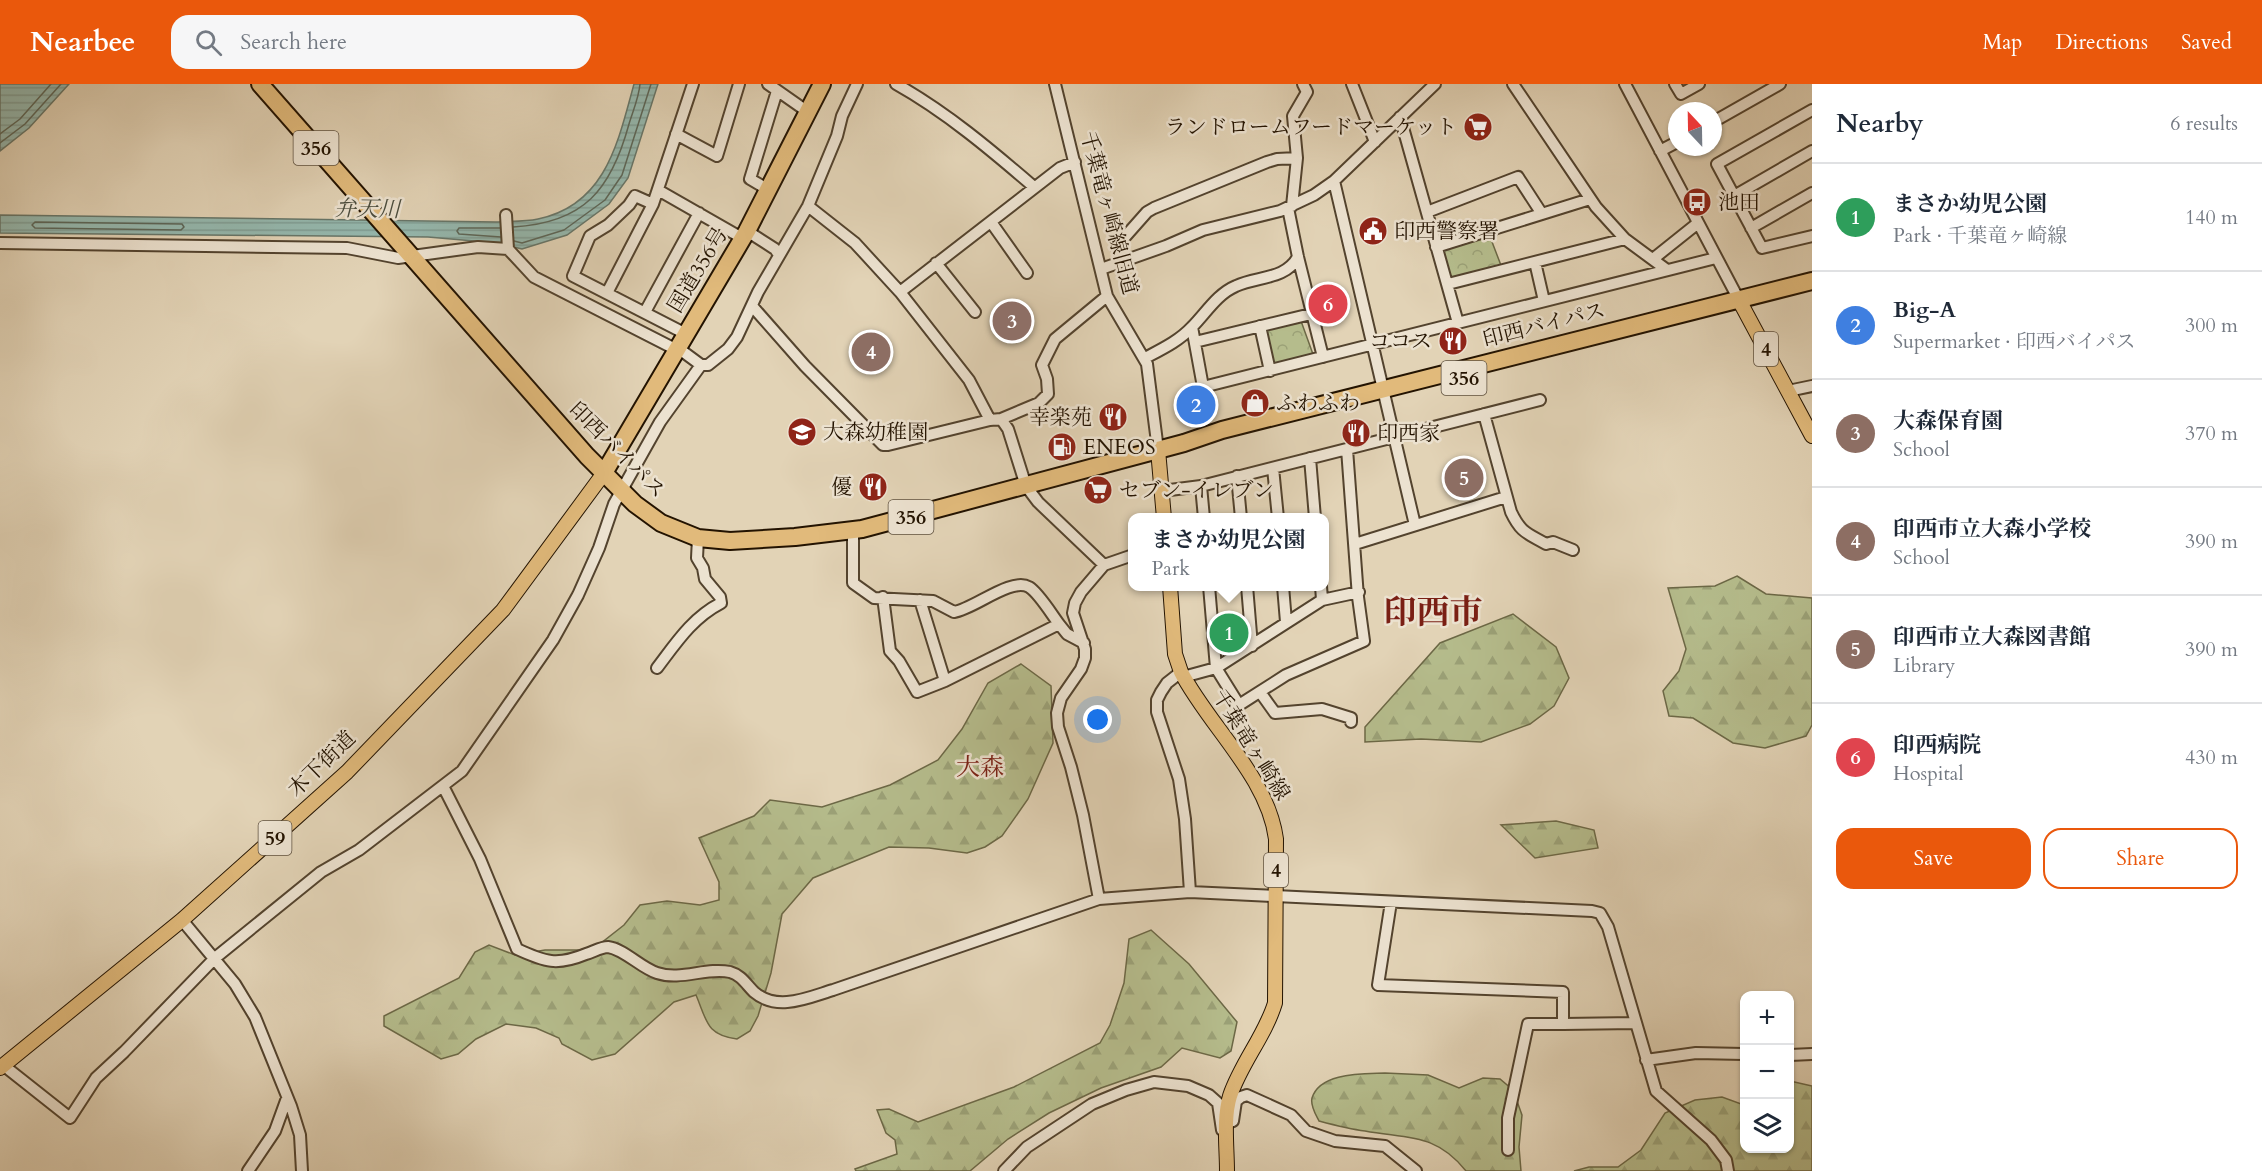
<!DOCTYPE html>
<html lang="en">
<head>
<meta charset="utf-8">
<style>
  :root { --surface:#fff; --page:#f6f6f7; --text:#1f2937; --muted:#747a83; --line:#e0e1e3; --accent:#ea580c }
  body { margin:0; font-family:Cardo,"Noto Serif JP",serif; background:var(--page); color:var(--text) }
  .controls { position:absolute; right:18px; bottom:18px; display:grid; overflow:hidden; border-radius:12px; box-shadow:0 2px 4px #0004 }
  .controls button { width:54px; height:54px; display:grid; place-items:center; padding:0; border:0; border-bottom:2px solid var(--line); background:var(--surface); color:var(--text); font:30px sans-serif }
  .compass { position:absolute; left:1668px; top:18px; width:54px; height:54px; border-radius:50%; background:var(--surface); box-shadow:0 2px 4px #0004; rotate:338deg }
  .you { position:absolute; left:1098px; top:636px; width:21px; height:21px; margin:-15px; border:4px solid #fff; border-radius:50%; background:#1a73e8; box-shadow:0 0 0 9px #1a73e833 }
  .badge { display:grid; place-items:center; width:39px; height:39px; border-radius:50%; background:var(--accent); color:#fff; font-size:20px; font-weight:700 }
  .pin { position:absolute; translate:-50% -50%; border:3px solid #fff; box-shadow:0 2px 6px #0006 }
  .popup { position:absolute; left:1128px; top:429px; width:201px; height:78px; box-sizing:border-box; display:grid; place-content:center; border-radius:12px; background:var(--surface); filter:drop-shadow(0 2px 4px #0005); font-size:20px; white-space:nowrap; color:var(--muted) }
  .popup b { font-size:22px; color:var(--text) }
  .popup::after { content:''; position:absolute; left:50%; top:100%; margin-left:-12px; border:12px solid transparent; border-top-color:var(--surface) }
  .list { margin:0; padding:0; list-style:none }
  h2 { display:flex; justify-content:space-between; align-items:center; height:78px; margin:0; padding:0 24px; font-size:26px }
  h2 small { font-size:20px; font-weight:400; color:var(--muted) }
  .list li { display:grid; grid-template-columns:39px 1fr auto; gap:18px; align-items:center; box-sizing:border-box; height:108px; padding:0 24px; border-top:2px solid var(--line) }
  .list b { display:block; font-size:22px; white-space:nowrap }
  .list p { margin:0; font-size:20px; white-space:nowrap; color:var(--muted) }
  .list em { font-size:20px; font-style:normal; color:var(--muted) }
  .actions { display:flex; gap:12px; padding:18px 24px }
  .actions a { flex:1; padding:14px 0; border:2px solid var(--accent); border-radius:18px; text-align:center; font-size:21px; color:var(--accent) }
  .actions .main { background:var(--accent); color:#fff }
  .icon { flex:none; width:33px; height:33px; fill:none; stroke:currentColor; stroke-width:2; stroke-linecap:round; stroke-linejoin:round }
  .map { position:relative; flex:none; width:1812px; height:1087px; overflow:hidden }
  header { display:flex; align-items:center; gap:36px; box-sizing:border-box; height:84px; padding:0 30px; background:var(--accent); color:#fff }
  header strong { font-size:28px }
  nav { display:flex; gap:33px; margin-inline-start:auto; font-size:21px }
  .search { width:420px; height:54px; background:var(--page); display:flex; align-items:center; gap:15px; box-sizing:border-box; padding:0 21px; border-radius:18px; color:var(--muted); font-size:22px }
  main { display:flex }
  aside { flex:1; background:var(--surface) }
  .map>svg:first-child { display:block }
  .forest { fill:url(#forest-firs); stroke:#6c6846; stroke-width:1.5 }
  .park { fill:url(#park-crowns); stroke:#6c6846; stroke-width:1.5 }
  .water { fill:url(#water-rules); stroke:#677669; stroke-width:1.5 }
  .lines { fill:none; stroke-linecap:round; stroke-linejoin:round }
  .shore { stroke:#5c6658; stroke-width:1.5 }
  .minor-casing { stroke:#53432e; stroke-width:14 }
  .major-casing { stroke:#231301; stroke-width:16 }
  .highway-casing { stroke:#231301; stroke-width:20 }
  .minor { stroke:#ece2d0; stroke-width:10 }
  .major { stroke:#e1ba7b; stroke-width:14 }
  .highway { stroke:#e1ba7b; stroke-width:16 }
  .labels { text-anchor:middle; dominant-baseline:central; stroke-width:5; stroke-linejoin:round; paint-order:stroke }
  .shield { fill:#ece2d0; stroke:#5f513f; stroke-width:1.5 }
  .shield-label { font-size:20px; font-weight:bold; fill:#231301 }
  .poi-label { font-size:21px; fill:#231301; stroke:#ece2d0; text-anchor:start }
  .street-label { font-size:21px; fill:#231301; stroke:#ece2d0 }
  .water-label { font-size:22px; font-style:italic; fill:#4b4d3e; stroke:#ece2d0 }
  .quarter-label { font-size:24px; fill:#7a1f14; stroke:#ece2d0 }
  .town-label { font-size:33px; font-weight:bold; fill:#7a1f14; stroke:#ece2d0 }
</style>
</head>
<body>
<header>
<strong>Nearbee</strong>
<div class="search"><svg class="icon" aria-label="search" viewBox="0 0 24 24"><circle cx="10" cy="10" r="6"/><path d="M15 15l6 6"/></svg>Search here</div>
<nav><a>Map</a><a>Directions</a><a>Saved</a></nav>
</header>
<main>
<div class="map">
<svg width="1812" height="1087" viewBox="0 0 1812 1087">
  <defs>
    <pattern id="forest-firs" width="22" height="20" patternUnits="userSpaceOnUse" patternTransform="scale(1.5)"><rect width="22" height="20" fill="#b5bc8c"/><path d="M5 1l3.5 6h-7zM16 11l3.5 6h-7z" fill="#9ba177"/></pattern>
    <pattern id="park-crowns" width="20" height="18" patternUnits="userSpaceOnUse" patternTransform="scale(1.5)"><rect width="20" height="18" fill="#b5bc8c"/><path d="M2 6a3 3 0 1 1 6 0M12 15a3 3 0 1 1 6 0" fill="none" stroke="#9ba177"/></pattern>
    <pattern id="water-rules" width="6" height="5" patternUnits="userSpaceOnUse" patternTransform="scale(1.5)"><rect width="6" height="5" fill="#95b8ae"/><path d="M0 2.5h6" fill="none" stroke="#809d94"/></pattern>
  </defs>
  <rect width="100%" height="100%" fill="#e2d3b6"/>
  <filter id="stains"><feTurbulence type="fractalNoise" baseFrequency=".00333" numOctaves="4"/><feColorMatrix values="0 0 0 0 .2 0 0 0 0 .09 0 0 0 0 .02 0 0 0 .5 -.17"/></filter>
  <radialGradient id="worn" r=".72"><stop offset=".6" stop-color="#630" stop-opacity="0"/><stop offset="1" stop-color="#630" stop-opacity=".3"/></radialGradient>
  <path class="forest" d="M1737,492L1766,510L1812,514V641L1806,652L1765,664L1733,659L1693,634L1669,632L1663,607L1679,587L1686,565L1668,504L1715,502Z
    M1513,530L1556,563L1569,594L1554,622L1530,640L1481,658L1421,655L1365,658V643L1440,559Z
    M1021,580L1051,602L1053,659L1028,715L1002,752L985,763L967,769L929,764L889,763L813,794L782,830L771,889L758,932L750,947L737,955C706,951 707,937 696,911L674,918L615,970L592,976L562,960L559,954L536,944L506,940L476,955L458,970L441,975L384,942V932L459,894L475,868L489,861L515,871L545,866H580L601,859L624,841L640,821L667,817L700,821L719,816V798L699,754L754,732L770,716L822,723L890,701L938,676L962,645L988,599Z
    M1556,737L1594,746L1598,764L1535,774L1501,741Z
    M1151,846L1189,880L1237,938L1231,967L1220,974L1182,964L1161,983L1101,1004L1049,1029L1008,1055L970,1087H856L855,1085L897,1070L895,1056L886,1049L877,1026L889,1025L918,1038L1014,1003L1100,959L1110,941L1124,899L1129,855Z
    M1385,989L1428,991L1459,1004L1483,994L1500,995L1513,1006L1522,1031L1519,1063L1521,1087H1466C1436,1049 1408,1055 1365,1047C1349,1045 1334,1041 1319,1037C1316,1031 1310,1022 1312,1014C1320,988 1363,990 1385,989Z
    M1790,997L1812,1002V1087H1574L1589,1083H1618L1641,1066L1665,1029L1695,1016L1722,1013L1744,1021V1064H1790Z"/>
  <path class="park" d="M1489,150L1502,184L1448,197L1439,165Z
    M1301,237L1314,273L1272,284L1264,245Z
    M1240,534L1245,560L1226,573L1225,565L1217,563L1215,537Z"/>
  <path class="water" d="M0,0H69L29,44L0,67Z
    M634,0H658L628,94L609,120L567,151L522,165L497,159L428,153L0,149V131L496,138C509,137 524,138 538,135C606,121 618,58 634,0Z"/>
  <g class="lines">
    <path class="shore" d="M0,50L20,35L51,0
      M0,59L25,40L61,0
      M35,138L182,140L184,143L181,146L35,144L32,141Z
      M513,143C584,139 611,106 629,40C633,27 639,13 640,0
      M500,144H459L457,147L459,150L501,153
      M514,157L522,159L564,146L605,116L622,91L651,0"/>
    <g class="minor-casing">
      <path id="minor" d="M768,0L808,28
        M896,0C946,28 991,66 1034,103
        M1055,0L1107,212L1147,280L1158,366
        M1352,0L1375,58
        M1513,0L1596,123L1625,155L1667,186
        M1625,0L1739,216
        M1675,0L1681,10L1699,0
        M1812,26L1717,80L1762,164L1812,152
        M1400,33L1458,239
        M1713,38L1780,0
        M676,50L717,72L739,0
        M1660,67L1677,58
        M1334,97L1415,441
        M658,106L742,154
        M769,106L750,95L777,7
        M1734,112L1812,67
        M653,120L635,112L629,121L608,141L590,152L573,192L686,250
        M808,122L855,159L900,208L969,296L990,336L1001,335L1008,345L1026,402L1038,418L1104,481
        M1292,122L1297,74L1293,32L1307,8L1303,0
        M1288,124L1298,173L1323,273
        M1427,128L1518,93L1542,130
        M506,131L508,165
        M991,138L1027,189
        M1751,144L1812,109
        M747,147L775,165L779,171
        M0,159L347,164L398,174L478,163L508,165L534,193L677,266
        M1116,163L1147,128L1154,124L1267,78L1277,75L1297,74
        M1436,163L1590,115
        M1653,175L1698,139
        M1535,178L1544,217
        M936,179L975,228
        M1101,185L1166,162L1203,146L1280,127L1314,111L1334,97L1435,0
        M1448,200L1625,155
        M900,208L1060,84L1075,78
        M607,209L653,120L693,0
        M753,223L805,282L883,361H888L990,336
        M645,228L699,129
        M1260,242L1270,287
        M1192,243L1203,303L1716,174
        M1195,258L1311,230
        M678,264L701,281
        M1145,274C1162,265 1179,257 1192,243C1206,229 1217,210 1236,202C1258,192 1285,196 1298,173
        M1788,307L1812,302
        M1484,330L1511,428C1521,449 1527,449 1546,460L1553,458L1573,466
        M1001,335L1039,319L1048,310L1047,295L1042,281L1055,255L1107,212
        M1310,374L1315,434
        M1273,384L1278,434
        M1237,392L1241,434
        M1201,402L1204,434
        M1162,407L1201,402L1540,316
        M853,446V499L874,514L933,517L954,528C974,525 1011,493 1029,503C1039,509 1052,531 1059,540
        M1355,460L1506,413
        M1209,502L1216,584L1239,621L1286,591L1364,557L1358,513L1347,365
        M1247,502L1252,562
        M1283,502L1286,538
        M1321,502L1322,516
        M883,513L890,567L899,577L917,608L945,597L1059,540L1067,550L1084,559
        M920,516L945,597
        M657,584C676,559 692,534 721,519L720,513L705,495L703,484L697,474L698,454
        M1181,588L1167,599L1161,608L1157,616V628L1179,695L1185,735L1190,808
        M1183,593L1216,584L1322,516L1359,508
        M1260,608L1275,629L1322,625L1351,634V638
        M443,702L480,775L517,865C545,878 557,882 586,870C593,868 601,863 608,863C624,865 641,884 657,889C681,897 706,883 730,888C741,891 746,900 754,908C777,928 807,914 833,906L1099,815L1190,808L1592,827L1600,829L1608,843L1656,1007L1711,1056L1726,1076L1728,1087
        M1099,815L1083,731L1071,683L1058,643L1057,629L1061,614L1081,585L1085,574V565L1073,529L1075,519L1081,508L1104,481L1133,471
        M1391,818L1378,901L1563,908V940L1636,939
        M182,836L235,900L255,933L291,1022L300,1051L302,1087
        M1790,971L1812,970
        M1646,976L1696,969L1744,970
        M3,981L70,1034L96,994L124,968L215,874L321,788L359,766L462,687L553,556L578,511L599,464L614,420L660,338L701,281H708L728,265L737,253L758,208L808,122L837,52L842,32L857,0
        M1508,1066V1034L1528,940H1563
        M248,1087L275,1047L287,1014
        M1004,1087L1027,1063L1092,1020L1126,1006L1154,998L1188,1002L1209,1011L1218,1019L1222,1046L1227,1039L1233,1037L1236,1017L1241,1013L1247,1011L1291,1031L1306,1047L1335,1057L1385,1062L1416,1087"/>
    </g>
    <g class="major-casing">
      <path id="major" d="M1739,216L1812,352
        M1158,366L1164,434
        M1170,502L1175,570L1181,588C1209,642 1268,693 1276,755L1275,919C1265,952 1241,979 1230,1012C1223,1035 1227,1063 1227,1087
        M0,984L182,836L347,688L503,526L604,389"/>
    </g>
    <g class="highway-casing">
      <path id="highway" d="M260,0L587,372L635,420L661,439L698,454L730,457L795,453L862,445L1184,359L1222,346L1812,197
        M604,389L747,147L822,0"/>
    </g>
    <use href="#minor" class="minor"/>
    <use href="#major" class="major"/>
    <use href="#highway" class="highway"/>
  </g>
  <defs>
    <g id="supermarket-disc" transform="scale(1.5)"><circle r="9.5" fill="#8f2418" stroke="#ece2d0"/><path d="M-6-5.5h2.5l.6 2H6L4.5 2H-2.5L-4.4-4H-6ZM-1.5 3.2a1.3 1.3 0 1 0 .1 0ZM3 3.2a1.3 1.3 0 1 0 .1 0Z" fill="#fff"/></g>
    <g id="bus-disc" transform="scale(1.5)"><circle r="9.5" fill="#8f2418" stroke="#ece2d0"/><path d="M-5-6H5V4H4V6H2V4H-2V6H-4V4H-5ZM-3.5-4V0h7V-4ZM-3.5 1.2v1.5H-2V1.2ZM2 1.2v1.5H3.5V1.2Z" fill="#fff"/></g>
    <g id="civic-disc" transform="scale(1.5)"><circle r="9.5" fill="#8f2418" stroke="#ece2d0"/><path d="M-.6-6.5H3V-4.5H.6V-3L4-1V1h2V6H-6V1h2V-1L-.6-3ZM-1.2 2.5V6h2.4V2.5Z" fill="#fff"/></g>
    <g id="restaurant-disc" transform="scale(1.5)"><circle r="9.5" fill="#8f2418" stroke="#ece2d0"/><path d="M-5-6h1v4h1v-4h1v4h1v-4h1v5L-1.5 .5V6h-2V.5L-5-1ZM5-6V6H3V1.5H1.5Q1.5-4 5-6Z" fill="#fff"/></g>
    <g id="shop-disc" transform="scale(1.5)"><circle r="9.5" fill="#8f2418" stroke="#ece2d0"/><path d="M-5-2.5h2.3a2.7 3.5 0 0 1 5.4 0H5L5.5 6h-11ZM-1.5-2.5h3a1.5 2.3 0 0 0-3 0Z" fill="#fff"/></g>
    <g id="school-disc" transform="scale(1.5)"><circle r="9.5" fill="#8f2418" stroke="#ece2d0"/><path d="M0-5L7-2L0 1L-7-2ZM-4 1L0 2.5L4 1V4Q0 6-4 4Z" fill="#fff"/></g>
    <g id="fuel-disc" transform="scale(1.5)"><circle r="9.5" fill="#8f2418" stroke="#ece2d0"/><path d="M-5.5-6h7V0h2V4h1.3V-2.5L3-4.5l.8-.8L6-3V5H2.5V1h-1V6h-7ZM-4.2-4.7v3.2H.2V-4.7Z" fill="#fff"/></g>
  </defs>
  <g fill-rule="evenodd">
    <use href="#supermarket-disc" x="1478" y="43"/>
    <use href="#bus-disc" x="1697" y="118"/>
    <use href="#civic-disc" x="1373" y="147"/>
    <use href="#restaurant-disc" x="1453" y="257"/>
    <use href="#shop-disc" x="1255" y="319"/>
    <use href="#restaurant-disc" x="1113" y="333"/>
    <use href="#school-disc" x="802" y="348"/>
    <use href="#restaurant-disc" x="1356" y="349"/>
    <use href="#fuel-disc" x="1062" y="363"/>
    <use href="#restaurant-disc" x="873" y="403"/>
    <use href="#supermarket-disc" x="1098" y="406"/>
  </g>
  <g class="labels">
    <g class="shield">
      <rect x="293.5" y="47" width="45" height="34" rx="4.5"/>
      <rect x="1754" y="248" width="24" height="34" rx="4.5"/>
      <rect x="1441.5" y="277" width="45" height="34" rx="4.5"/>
      <rect x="888.5" y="416" width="45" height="34" rx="4.5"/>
      <rect x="258.5" y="737" width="33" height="34" rx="4.5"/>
      <rect x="1264" y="769" width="24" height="34" rx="4.5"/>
    </g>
    <g class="shield-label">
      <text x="316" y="64">356</text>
      <text x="1766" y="265">4</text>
      <text x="1464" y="294">356</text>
      <text x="911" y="433">356</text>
      <text x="275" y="754">59</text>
      <text x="1276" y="786">4</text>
    </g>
    <g class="poi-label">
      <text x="1457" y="43" text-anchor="end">ランドロームフードマーケット</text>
      <text x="1718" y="118">池田</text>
      <text x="1394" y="147">印西警察署</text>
      <text x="1432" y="257" text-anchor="end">ココス</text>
      <text x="1276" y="319">ふわふわ</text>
      <text x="1092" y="333" text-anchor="end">幸楽苑</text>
      <text x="823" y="348">大森幼稚園</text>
      <text x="1377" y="349">印西家</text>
      <text x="1083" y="363">ENEOS</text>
      <text x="852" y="403" text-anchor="end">優</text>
      <text x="1119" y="406">セブン-イレブン</text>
    </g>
    <g class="street-label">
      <text transform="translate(1109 129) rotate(75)">千葉竜ヶ崎線旧道</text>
      <text transform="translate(698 186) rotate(-59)">国道356号</text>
      <text transform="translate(1544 241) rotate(-14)">印西バイパス</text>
      <text transform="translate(617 366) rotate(45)">印西バイパス</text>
      <text transform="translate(1251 661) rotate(58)">千葉竜ヶ崎線</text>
      <text transform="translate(322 680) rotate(-44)">木下街道</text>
    </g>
    <g class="water-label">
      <text transform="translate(367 125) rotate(1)">弁天川</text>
    </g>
    <g class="quarter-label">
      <text x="980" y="683">大森</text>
    </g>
    <g class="town-label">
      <text x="1433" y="528">印西市</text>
    </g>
  </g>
  <rect width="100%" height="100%" filter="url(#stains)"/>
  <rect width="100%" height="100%" fill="url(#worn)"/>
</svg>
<div class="controls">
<button>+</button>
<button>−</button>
<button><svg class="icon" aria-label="layers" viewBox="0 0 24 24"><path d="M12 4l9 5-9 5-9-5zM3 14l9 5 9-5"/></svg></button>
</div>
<svg class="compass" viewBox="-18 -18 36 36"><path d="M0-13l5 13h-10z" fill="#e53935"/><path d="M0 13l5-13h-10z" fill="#747a83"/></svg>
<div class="you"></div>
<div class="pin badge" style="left:1229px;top:549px;background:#2e9e5b">1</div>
<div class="popup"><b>まさか幼児公園</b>Park</div>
<div class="pin badge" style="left:1196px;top:321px;background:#3f7fe0">2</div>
<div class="pin badge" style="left:1012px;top:237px;background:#8d6e63">3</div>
<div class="pin badge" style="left:871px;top:268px;background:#8d6e63">4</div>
<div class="pin badge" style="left:1464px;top:394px;background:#8d6e63">5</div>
<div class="pin badge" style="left:1328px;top:220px;background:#e0444e">6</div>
</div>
<aside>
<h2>Nearby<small>6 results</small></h2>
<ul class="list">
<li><span class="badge" style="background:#2e9e5b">1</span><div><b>まさか幼児公園</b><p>Park · 千葉竜ヶ崎線</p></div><em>140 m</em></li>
<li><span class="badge" style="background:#3f7fe0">2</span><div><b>Big-A</b><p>Supermarket · 印西バイパス</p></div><em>300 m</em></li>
<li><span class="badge" style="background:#8d6e63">3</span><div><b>大森保育園</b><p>School</p></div><em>370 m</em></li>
<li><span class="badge" style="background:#8d6e63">4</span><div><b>印西市立大森小学校</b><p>School</p></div><em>390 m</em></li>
<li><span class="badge" style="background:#8d6e63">5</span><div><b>印西市立大森図書館</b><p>Library</p></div><em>390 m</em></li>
<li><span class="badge" style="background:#e0444e">6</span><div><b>印西病院</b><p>Hospital</p></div><em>430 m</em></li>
</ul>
<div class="actions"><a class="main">Save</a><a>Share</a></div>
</aside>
</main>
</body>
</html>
